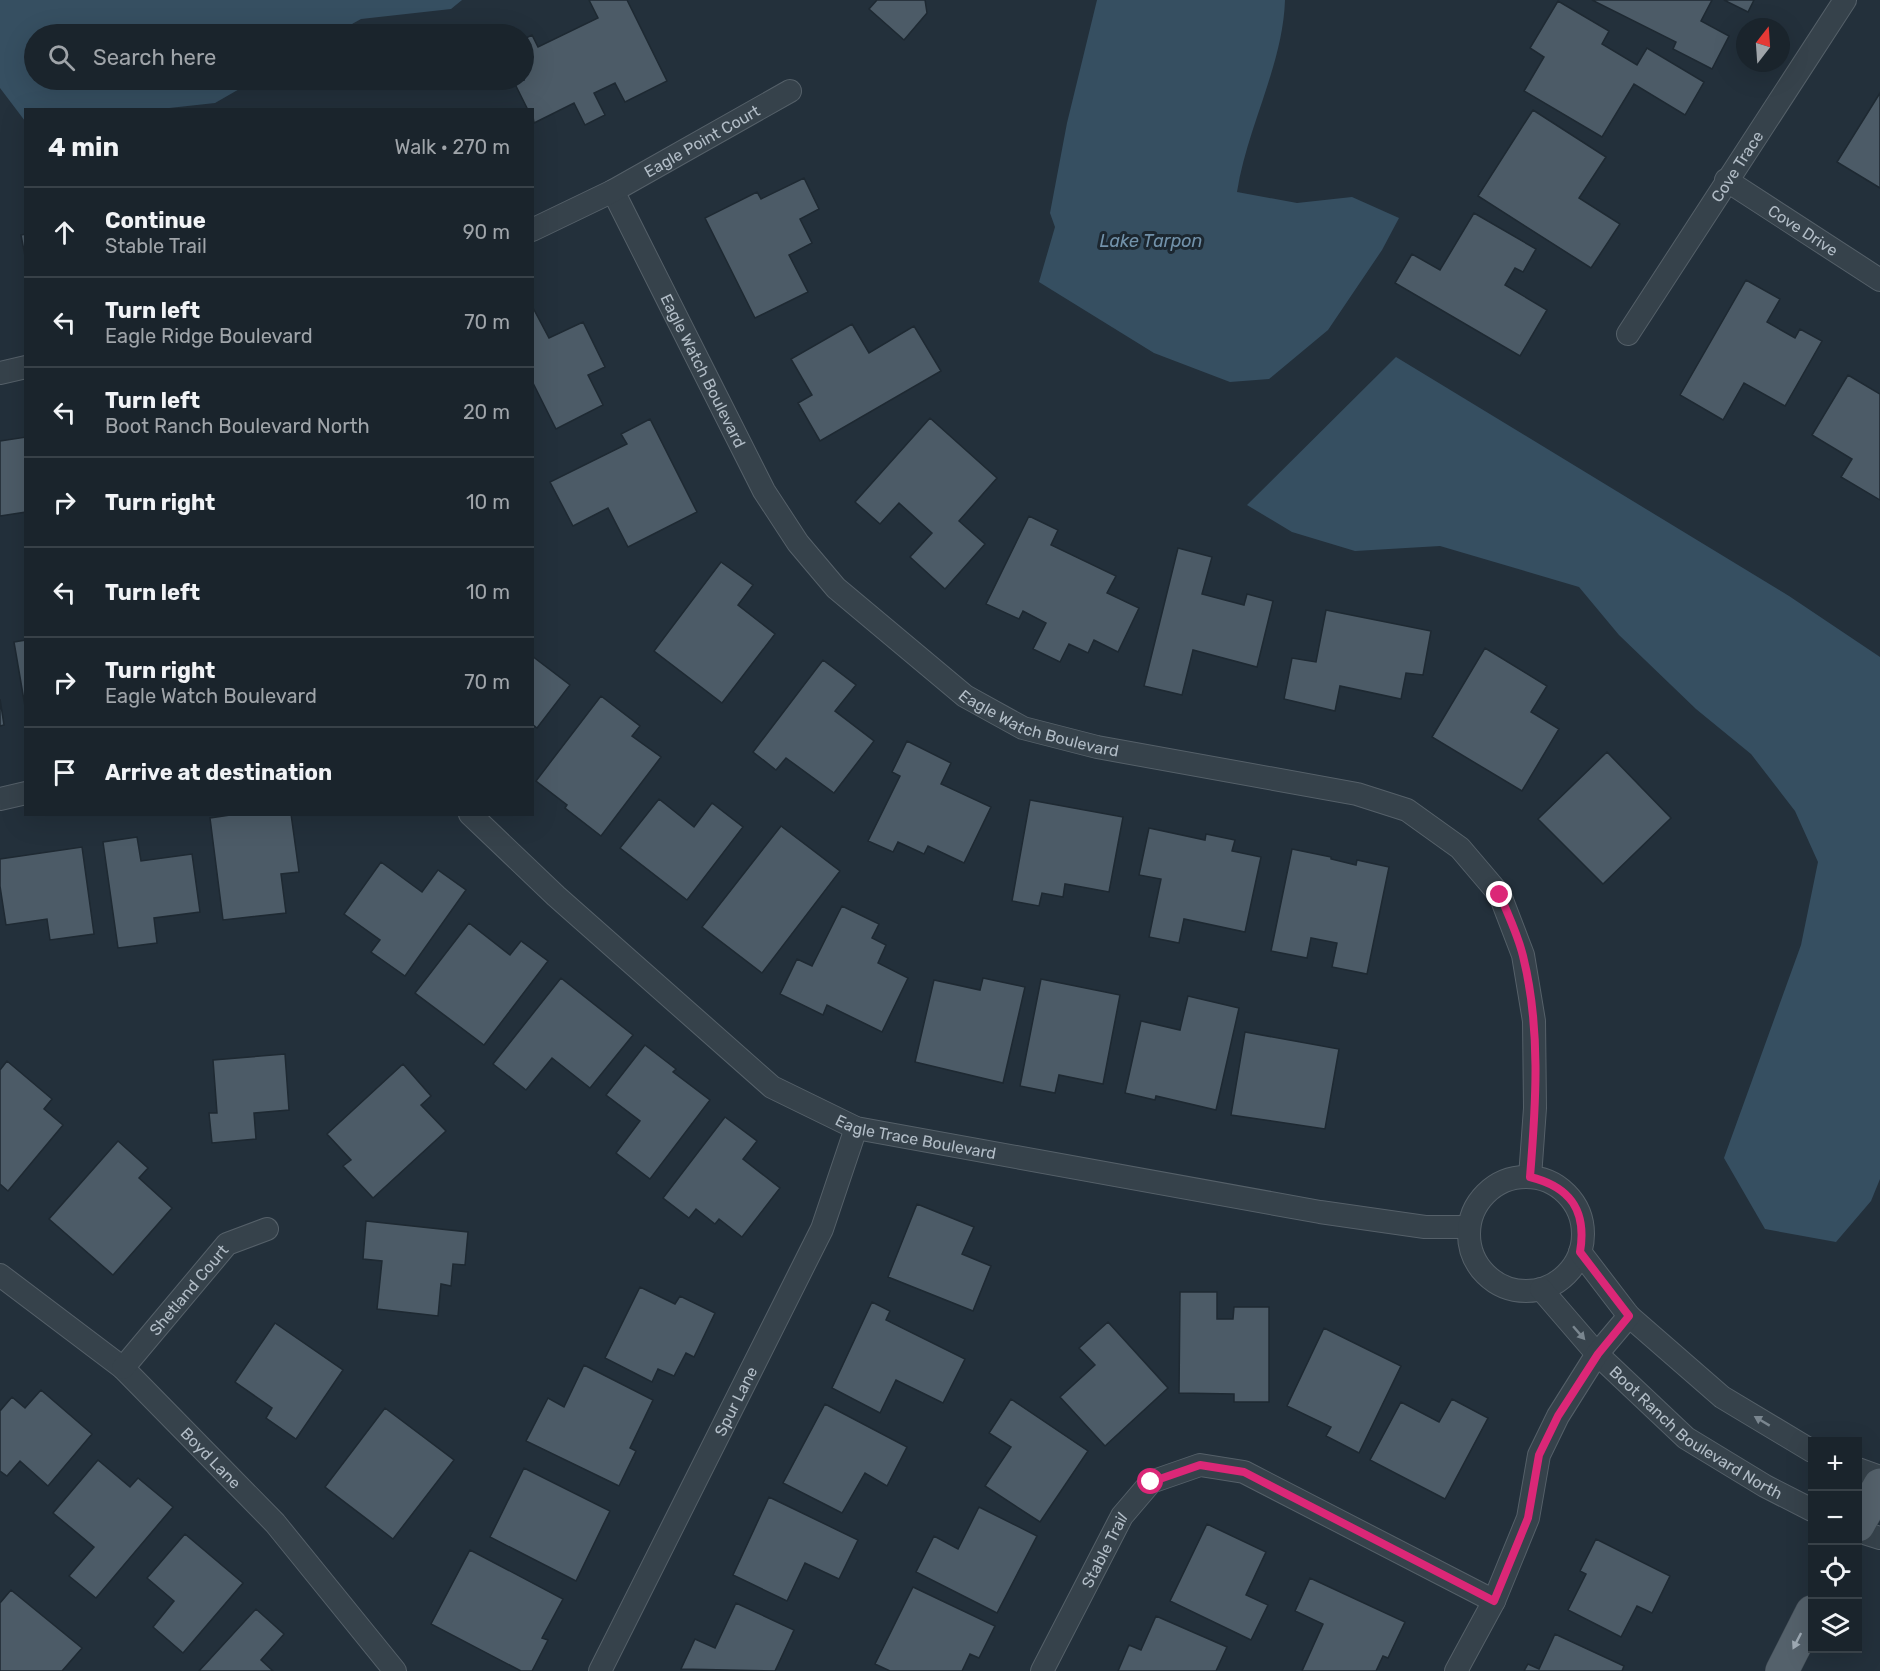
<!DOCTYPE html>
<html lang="en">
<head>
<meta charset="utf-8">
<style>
  :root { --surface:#1a242c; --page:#273038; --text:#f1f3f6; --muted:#9fa4a9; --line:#384148 }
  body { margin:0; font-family:Rubik,sans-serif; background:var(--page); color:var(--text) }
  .controls { position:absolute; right:18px; bottom:18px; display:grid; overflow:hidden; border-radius:0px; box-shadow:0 6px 24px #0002 }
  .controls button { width:54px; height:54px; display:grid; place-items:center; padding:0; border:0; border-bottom:2px solid var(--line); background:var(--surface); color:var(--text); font:30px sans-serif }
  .compass { position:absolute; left:1736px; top:18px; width:54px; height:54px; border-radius:50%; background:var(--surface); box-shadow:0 6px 24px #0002; rotate:17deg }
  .stop { position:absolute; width:18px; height:18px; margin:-14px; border:4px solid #db2777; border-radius:50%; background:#fff }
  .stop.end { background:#db2777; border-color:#fff; box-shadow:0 2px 6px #0008 }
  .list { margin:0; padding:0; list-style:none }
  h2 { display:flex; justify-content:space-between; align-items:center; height:78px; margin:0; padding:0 24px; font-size:26px }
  h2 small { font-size:20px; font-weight:400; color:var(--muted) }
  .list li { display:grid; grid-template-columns:39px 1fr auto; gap:18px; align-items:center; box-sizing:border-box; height:90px; padding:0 24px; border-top:2px solid var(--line) }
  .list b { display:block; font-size:22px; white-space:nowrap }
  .list p { margin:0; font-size:20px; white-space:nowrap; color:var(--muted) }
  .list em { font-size:20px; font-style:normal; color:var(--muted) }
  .icon { flex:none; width:33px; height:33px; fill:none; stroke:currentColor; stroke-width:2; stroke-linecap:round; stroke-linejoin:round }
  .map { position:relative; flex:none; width:1880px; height:1671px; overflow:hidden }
  .search { position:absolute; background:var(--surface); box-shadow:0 6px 24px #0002; left:24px; top:24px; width:510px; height:66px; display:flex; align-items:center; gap:15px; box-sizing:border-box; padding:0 21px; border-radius:33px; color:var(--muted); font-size:22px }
  .panel { position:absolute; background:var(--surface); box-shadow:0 6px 24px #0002; left:24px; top:108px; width:510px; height:708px; border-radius:0px }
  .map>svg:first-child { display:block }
  .water { fill:#364f61 }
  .building { fill:#4c5b67; stroke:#1e2932; stroke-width:1.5 }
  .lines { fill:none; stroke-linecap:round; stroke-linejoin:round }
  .street-casing { stroke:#556069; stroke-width:24 }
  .primary-casing { stroke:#404b54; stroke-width:34 }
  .street { stroke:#36424b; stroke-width:22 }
  .primary { stroke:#54616b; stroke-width:33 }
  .oneway { fill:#7a868f }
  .oneway2 { fill:#9fabb5 }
  .route { stroke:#db2777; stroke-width:8 }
  .labels { text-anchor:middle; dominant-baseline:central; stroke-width:6; stroke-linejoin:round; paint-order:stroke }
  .street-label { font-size:16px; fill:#b2bdc7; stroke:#1c2730 }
  .water-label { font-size:18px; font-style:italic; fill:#7292aa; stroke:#1c2730 }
</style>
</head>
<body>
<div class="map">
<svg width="1880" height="1671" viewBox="0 0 1880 1671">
  <rect width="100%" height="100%" fill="#23303b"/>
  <path class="water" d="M0,0H462L451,9L361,19L334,34H34V80H255L215,103L151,110H26L25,121L0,88Z
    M1097,0H1285C1283,65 1247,127 1237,192L1297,203L1352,197L1399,218L1382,250L1328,330L1269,379L1230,382L1154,353L1039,282L1055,227L1050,213L1067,123Z
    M1396,357L1789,596L1880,657V1179L1871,1201L1836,1242L1765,1229L1724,1158L1801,945L1818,862L1795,811L1751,754L1696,709L1619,635L1579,587L1440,546L1355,551L1292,532L1247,505Z"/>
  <path class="building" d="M589,0H627L667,81L625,102L615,83L594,93L605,115L585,125L574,103L534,123L532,110H528L513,80H524V39L532,35L538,47L598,18Z
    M877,0H925L927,13L904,40L869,9Z
    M1592,0H1712L1701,21L1729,36L1712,69L1673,49L1676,42Z
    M1724,0H1754L1748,12Z
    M1558,1L1609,31L1602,44L1637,65L1647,48L1704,82L1685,115L1634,84L1602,137L1524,91L1544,57L1530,48Z
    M1880,93V188L1837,162Z
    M1533,110L1606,157L1579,198L1620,224L1591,268L1478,196Z
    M804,178L819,209L800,219L812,243L789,255L808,292L755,318L705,218L757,192L761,199Z
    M1474,213L1536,249L1523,272L1515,268L1505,285L1547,310L1520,356L1395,283L1412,254L1440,270Z
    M26,234V261L21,235Z
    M1746,280L1780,299L1767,322L1795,338L1800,329L1822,341L1785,406L1744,383L1723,420L1680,395Z
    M532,306L549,338L583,322L605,367L588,375L603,405L556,429L532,381Z
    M852,324L869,353L914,326L941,371L820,441L798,403L812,395L791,359Z
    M1848,375L1880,394V500L1841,477L1852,459L1812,435Z
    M930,418L997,478L959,521L985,544L945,589L910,557L932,533L899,503L880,524L855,502Z
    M650,419L697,512L628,547L608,508L573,526L550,482L627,444L621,434Z
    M26,437V512L0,516V441Z
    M1029,516L1058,530L1051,545L1116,576L1107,593L1139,608L1118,652L1094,640L1088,653L1069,644L1060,662L1033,649L1046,623L1023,611L1019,619L986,604Z
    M1178,548L1212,557L1202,594L1244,605L1247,594L1273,601L1257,667L1193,650L1182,695L1144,686Z
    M721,562L753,585L738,605L775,634L722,703L654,651Z
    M1326,610L1431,631L1423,675L1406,673L1401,699L1340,686L1335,711L1284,699L1292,658L1316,662Z
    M26,640V712L14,642Z
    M1485,648L1547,686L1531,712L1559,729L1522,791L1432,737Z
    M532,656L570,685L537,728L532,724Z
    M823,660L856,685L835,711L874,741L834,793L786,758L776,770L753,752Z
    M601,696L640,726L632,736L661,757L601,836L565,808L567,805L536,781Z
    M0,699L4,725L0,726Z
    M907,741L951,763L941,784L991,807L964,863L928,846L924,854L898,842L893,852L868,841L900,776L892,772Z
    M1607,752L1671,818L1603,884L1538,819Z
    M659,799L694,827L712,803L743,827L687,900L620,848Z
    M1030,800L1123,817L1109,892L1065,884L1063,897L1042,893L1039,906L1012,901Z
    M237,814H291L299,872L281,874L286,913L223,920L210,818Z
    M781,826L840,871L762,973L702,927Z
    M1149,828L1205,840L1206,834L1235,840L1232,851L1261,857L1245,932L1184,919L1179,943L1149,937L1161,879L1139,875Z
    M137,837L141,861L192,854L200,912L154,918L157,943L118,948L103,842Z
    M82,847L94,934L50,940L47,919L6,925L0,886V859Z
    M1292,849L1331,857V859L1356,865L1357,860L1389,867L1367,974L1332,967L1337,943L1311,938L1307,958L1271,951Z
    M381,862L422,892L438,870L466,890L405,976L371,952L380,940L344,914Z
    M842,906L879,924L872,938L886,945L878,963L908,978L882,1032L827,1005L823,1015L780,994L797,959L812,966Z
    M469,923L510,955L521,941L548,961L484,1045L415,993Z
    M561,978L633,1035L590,1088L552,1058L526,1090L493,1064Z
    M983,978L1025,987L1003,1083L915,1062L934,980L980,990Z
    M1041,979L1120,995L1103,1084L1059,1075L1055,1093L1020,1086Z
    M1188,996L1239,1008L1216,1110L1156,1096L1155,1100L1125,1093L1141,1021L1180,1030Z
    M1245,1032L1339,1049L1325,1129L1231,1115Z
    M645,1045L676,1069L673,1072L710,1100L650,1179L616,1153L640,1121L606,1095Z
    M285,1054L289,1110L254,1113L256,1139L212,1143L209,1113H217L213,1060Z
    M7,1061L52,1099L44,1109L63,1125L8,1191L0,1184V1070Z
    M403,1064L431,1096L421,1105L446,1131L373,1198L343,1166L351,1160L327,1134Z
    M725,1117L757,1141L743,1159L780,1188L742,1237L719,1219L715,1224L696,1209L689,1218L663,1198Z
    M118,1141L148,1168L139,1178L172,1208L113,1275L49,1219Z
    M917,1204L974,1227L962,1254L991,1266L973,1311L888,1277Z
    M366,1221L468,1232L465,1265L453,1264L451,1286L441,1284L438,1316L377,1309L382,1261L363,1259Z
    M640,1287L675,1304L680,1296L715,1313L694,1357L686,1353L674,1376L658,1369L652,1382L605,1358Z
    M1180,1292H1217V1319H1233L1234,1307H1269V1402H1234V1394L1179,1393Z
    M872,1302L890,1311L886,1320L965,1359L943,1403L896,1380L880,1413L832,1388Z
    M1108,1322L1168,1388L1105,1446L1060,1397L1095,1365L1079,1348Z
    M275,1323L343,1370L296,1439L266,1418L272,1408L235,1382Z
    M1324,1328L1401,1366L1359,1453L1326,1436L1331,1427L1287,1406Z
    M584,1365L653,1400L630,1448L636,1451L619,1486L526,1441L548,1398L564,1407Z
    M41,1390L92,1434L48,1486L20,1461L7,1476L0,1471V1411L12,1397L25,1408Z
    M1011,1399L1088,1451L1040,1522L985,1486L1011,1447L989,1433Z
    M1452,1399L1488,1418L1445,1499L1370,1460L1401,1402L1439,1422Z
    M825,1404L907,1447L887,1486L865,1473L842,1513L783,1483Z
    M385,1408L454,1460L393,1539L325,1487Z
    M98,1460L130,1487L138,1478L173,1507L96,1598L69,1576L94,1547L53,1513Z
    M524,1468L610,1511L576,1581L490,1537Z
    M769,1497L858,1540L839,1579L805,1563L787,1601L733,1575Z
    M979,1507L1037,1536L997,1613L916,1572L934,1536L958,1549Z
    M1207,1524L1266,1552L1246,1595L1268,1605L1251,1640L1170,1601Z
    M185,1534L243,1583L183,1653L153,1627L174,1601L147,1578Z
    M1596,1539L1670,1576L1652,1613L1637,1606L1621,1637L1568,1610L1586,1574L1580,1571Z
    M470,1550L563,1599L542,1638L548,1640L532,1671H521L431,1624Z
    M1310,1578L1405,1622L1388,1658L1383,1656L1376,1671H1302L1323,1624L1295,1611Z
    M913,1587L995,1626L979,1658L970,1654L962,1671H890L875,1664Z
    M11,1590L82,1648L62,1671H0V1603Z
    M736,1603L794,1630L775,1671L681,1669L695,1639L715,1648Z
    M256,1609L284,1634L261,1660L273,1671H199Z
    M1156,1616L1227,1647L1216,1671H1118L1129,1645L1141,1650Z
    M1555,1634L1624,1666L1622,1671H1524L1528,1664L1539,1669Z"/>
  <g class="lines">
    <g class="street-casing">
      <g id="street">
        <path id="s1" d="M1726,180L1880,280"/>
        <path id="s2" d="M613,191L764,491L798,543L836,588L965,696L1023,728L1097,747L1357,794L1407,810L1460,848L1500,895L1523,955L1534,1021L1535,1108L1530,1177"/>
        <path id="s3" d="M532,230L613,191L790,91"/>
        <path id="s4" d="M1628,334L1845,0"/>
        <path d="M0,373L26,367"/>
        <path d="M0,799L26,793"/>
        <path id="s5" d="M470,814L556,896L772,1087L856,1128L1320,1212L1425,1227H1469"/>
        <circle cx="1526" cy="1234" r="57"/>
        <path d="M1580,1252L1629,1316L1722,1397L1812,1451"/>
        <path id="s6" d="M0,1275L123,1368L275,1523L395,1671"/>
        <path id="s7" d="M1541,1289L1597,1354L1686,1438L1765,1486L1812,1510"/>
        <path id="s8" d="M123,1368L227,1244L267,1229"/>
        <path d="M1858,1469L1880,1477"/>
        <path d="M1858,1531L1880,1538"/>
        <path id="s9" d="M600,1671L822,1229L856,1128"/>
        <path id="s10" d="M1042,1671L1122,1516L1151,1482L1200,1465L1244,1472L1494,1601"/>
        <path d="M1456,1671L1494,1601L1528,1518L1539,1455L1558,1416L1597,1354L1629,1316"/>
      </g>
    </g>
    <g class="primary-casing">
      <path id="primary" d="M1858,1525L1880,1485
        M1782,1671L1812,1612"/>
    </g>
    <use href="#street" class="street"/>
    <use href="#primary" class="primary"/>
  </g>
  <defs><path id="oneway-solid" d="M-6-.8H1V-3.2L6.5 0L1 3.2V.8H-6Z" transform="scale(1.5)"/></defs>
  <g class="oneway">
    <use href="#oneway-solid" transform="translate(1579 1333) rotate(49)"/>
    <use href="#oneway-solid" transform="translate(1762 1421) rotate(-149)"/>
  </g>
  <use class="oneway2" href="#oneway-solid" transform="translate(1797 1641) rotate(117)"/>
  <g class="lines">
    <path class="route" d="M1151,1482L1200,1465L1244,1472L1494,1601L1528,1518L1539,1455L1558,1416L1598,1354L1629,1316L1580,1252C1587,1211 1571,1187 1530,1177C1536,1104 1541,1028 1523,956C1518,935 1508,915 1500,895"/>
  </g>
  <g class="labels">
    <g class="street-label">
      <text stroke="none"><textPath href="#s3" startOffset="192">Eagle Point Court</textPath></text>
      <text stroke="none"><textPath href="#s4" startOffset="200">Cove Trace</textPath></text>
      <text stroke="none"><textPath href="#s1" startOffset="92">Cove Drive</textPath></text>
      <text stroke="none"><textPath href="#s2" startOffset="201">Eagle Watch Boulevard</textPath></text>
      <text stroke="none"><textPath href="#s2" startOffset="705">Eagle Watch Boulevard</textPath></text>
      <text stroke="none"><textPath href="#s5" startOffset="561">Eagle Trace Boulevard</textPath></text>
      <text stroke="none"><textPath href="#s8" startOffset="102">Shetland Court</textPath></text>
      <text stroke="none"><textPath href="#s9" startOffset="302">Spur Lane</textPath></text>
      <text stroke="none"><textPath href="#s7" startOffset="213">Boot Ranch Boulevard North</textPath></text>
      <text stroke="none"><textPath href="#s6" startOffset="280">Boyd Lane</textPath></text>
      <text stroke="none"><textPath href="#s10" startOffset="136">Stable Trail</textPath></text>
    </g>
    <g class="water-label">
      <text x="1151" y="241">Lake Tarpon</text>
    </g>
  </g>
</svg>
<div class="controls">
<button>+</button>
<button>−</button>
<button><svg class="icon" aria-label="locate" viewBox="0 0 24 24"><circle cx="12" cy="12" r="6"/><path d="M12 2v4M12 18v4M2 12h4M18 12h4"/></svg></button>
<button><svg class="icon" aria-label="layers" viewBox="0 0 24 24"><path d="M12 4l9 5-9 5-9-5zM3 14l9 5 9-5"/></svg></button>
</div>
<svg class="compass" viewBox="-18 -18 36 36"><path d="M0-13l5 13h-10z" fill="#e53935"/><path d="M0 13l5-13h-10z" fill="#9fa4a9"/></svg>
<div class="stop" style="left:1151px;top:1482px"></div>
<div class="stop end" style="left:1500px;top:895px"></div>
<div class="search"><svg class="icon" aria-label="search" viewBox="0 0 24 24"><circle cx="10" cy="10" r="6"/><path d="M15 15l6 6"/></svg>Search here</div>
<section class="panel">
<h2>4 min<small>Walk · 270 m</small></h2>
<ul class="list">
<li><svg class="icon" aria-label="ahead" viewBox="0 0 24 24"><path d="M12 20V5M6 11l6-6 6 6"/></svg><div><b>Continue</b><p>Stable Trail</p></div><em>90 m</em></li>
<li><svg class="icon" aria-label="left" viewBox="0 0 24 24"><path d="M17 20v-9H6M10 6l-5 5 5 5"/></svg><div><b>Turn left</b><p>Eagle Ridge Boulevard</p></div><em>70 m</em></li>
<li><svg class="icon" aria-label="left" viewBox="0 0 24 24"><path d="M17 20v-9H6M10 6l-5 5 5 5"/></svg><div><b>Turn left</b><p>Boot Ranch Boulevard North</p></div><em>20 m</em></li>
<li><svg class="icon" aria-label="right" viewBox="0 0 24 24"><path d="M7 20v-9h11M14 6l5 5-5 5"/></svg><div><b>Turn right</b></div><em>10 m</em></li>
<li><svg class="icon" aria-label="left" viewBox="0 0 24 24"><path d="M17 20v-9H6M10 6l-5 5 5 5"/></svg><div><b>Turn left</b></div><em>10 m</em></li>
<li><svg class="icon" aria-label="right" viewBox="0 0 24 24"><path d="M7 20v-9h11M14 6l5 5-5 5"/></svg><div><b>Turn right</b><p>Eagle Watch Boulevard</p></div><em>70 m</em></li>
<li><svg class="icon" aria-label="arrive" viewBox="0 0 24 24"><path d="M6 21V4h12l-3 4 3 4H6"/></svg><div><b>Arrive at destination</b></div></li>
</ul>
</section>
</div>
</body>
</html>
